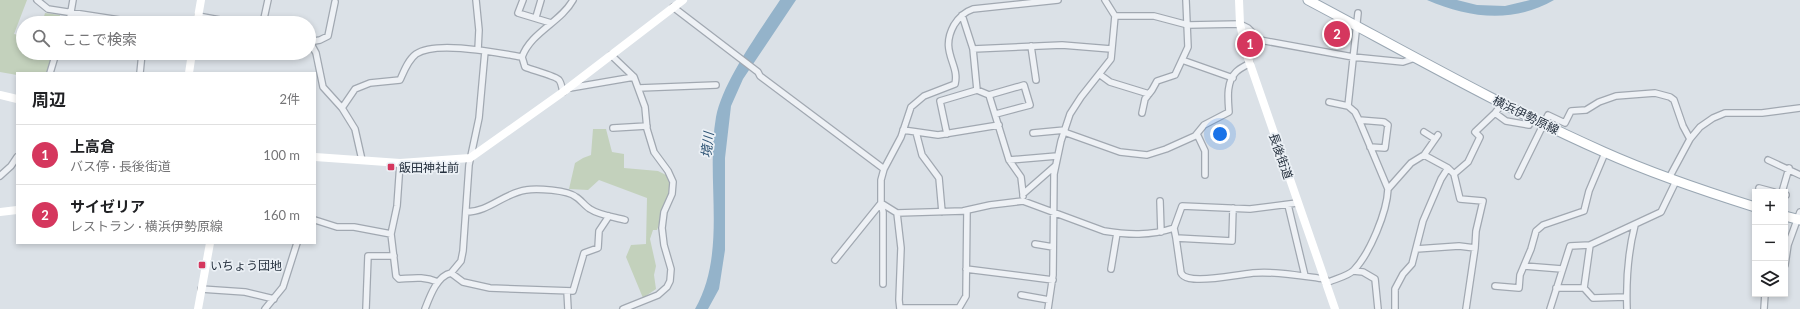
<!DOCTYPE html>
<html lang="ja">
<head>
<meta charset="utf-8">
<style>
  :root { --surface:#fff; --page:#f2f2f2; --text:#202124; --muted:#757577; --line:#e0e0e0; --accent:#d5375e }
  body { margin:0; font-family:Lato,"Noto Sans JP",sans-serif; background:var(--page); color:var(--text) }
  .controls { position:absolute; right:12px; bottom:12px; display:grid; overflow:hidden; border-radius:0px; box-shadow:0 2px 6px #0003 }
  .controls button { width:36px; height:36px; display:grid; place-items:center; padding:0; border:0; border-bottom:1px solid var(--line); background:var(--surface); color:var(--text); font:20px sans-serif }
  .you { position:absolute; left:1220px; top:134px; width:14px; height:14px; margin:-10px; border:3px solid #fff; border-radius:50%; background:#1a73e8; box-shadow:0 0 0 6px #1a73e833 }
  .badge { display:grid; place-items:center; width:26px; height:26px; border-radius:50%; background:var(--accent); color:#fff; font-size:13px; font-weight:700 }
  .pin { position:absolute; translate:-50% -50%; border:2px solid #fff; box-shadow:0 1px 4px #0006 }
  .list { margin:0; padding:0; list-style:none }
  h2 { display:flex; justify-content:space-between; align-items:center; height:52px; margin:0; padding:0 16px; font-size:17px }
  h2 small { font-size:13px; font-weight:400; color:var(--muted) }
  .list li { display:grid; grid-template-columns:26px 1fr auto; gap:12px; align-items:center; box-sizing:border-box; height:60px; padding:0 16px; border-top:1px solid var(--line) }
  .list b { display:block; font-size:15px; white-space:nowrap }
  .list p { margin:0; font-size:13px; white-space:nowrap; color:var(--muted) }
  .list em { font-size:13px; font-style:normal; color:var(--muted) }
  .icon { flex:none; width:22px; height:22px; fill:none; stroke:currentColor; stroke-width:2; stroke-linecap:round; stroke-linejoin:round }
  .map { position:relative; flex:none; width:1800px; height:309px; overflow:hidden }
  .search { position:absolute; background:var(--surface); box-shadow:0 2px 6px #0003; left:16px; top:16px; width:300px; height:44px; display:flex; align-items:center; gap:10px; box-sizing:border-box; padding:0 14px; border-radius:22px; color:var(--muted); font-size:15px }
  .panel { position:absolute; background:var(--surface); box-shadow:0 2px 6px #0003; left:16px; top:72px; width:300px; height:172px; border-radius:0px }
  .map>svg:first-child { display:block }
  .green { fill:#c3d1bc }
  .water { fill:#94b3ca }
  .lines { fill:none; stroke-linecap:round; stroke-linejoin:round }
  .street-casing { stroke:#a1a8b1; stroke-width:8 }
  .primary-casing { stroke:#9aa7b3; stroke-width:11 }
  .street { stroke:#eef1f5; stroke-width:5.5 }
  .secondary { stroke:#fff; stroke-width:8 }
  .primary { stroke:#fff; stroke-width:9 }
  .poi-dot { fill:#d5375e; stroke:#ebf0f5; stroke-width:1.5 }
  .labels { text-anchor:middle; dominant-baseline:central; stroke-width:3.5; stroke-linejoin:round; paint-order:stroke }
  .street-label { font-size:12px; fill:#25303e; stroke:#ebf0f5 }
  .poi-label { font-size:12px; fill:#25303e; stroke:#ebf0f5; text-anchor:start }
  .water-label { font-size:13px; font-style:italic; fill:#2d5374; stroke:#ebf0f5 }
</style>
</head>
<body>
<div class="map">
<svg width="1800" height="309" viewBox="0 0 1800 309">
  <rect width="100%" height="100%" fill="#dbe1e7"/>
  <path class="green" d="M0,0H27L14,34L23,36V53H55L48,73H17V75L0,72Z
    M45,13L60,15L58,23H42Z
    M593,129H606L612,152L624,154V168L658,171L666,175L670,184L667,200L657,230H653L650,239L656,266L654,275L656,289L643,298L626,257L631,245L646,244L647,198L599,180L588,190L569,189L575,163L583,158L591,155Z"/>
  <path class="water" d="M780,0H796L743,79L731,106L725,158V250L719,289L708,309H695C728,251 705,180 716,117C723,81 759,32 780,0Z
    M1427,0H1457L1477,5L1505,6L1530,0H1554C1512,24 1469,18 1427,0Z"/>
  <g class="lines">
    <g class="street-casing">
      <path id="street" d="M37,0L48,9L139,23
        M476,0L479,30L478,50
        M523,0L518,13L551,23
        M673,7L758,72L760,76L884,169
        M1358,13L1348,106L1355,112L1359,120L1388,189
        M962,15L973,49L977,90L989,95L1009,160L1021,177L1023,194
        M198,16L236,23
        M1115,16H1154L1188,25L1240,24L1248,28L1260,40L1353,57L1403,62L1415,58
        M536,17L541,0
        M69,23L73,0
        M263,23L268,0
        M309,42L320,40L328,36L335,2
        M310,42L316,53L323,87L342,108L355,129L362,160
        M1031,46L1036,80
        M973,49L1062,45L1111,49
        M611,55L634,77L645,107L647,129L654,152L668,171L673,182L672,194L664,212L662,228L664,245L671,269L670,281L667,287L658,295L623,309
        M1182,60L1233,78
        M50,73L56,53
        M140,73L142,53
        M1099,74L1110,82L1149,94
        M570,88L634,77
        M639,88L716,85
        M563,92C562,88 561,82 559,80C556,76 532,70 525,67L522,57C531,32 561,22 573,0
        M989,95L1024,85L1030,105L996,114
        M1329,102L1348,106
        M342,108L355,89L370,83L400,80C404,71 408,60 416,54C436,40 498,53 522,57
        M1142,113L1145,99L1152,90L1157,81L1175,75L1188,47L1186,0
        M1495,113L1506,121L1529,125
        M1359,120L1384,122L1388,125L1385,148L1370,147
        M613,128L647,126
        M903,130L938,135L999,125
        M916,132L922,155L939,178L942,212
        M1064,132L1120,152L1147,155L1166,149L1195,136L1204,125L1229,112C1228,99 1226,82 1236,72C1240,68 1245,66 1250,63
        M1424,132L1435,139
        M1033,133L1065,130
        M947,134L940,101L977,90
        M1197,134L1205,151V175
        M1424,155L1438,135
        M1009,160L1057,156
        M1768,160L1800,175
        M400,163L397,206L391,234L396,276L399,279C414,278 423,276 438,282
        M0,176L11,166L17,157
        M1518,176L1548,115L1565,123L1571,111L1586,110L1599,102L1616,96L1655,93L1670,97L1674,100L1683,126L1690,139
        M1669,178L1690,139L1700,127L1713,118L1725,113H1762L1800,108
        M1759,188L1774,192
        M1782,192L1789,168
        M1785,195H1786
        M1023,196V194L1055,166
        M1160,201L1161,232
        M881,203L897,213L963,211L990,205L1023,201L1104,231C1128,235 1150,236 1174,228
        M881,203L883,212V284
        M1297,203L1250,209L1182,206L1174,228L1176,238L1181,273C1184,279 1194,279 1200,279C1219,279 1235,275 1253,273C1276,271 1302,276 1325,279
        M1288,205L1305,276
        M466,212C489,212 504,193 526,190C536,188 568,190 576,197C581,200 585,206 590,209C599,215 614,217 625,220
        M897,213L901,248L899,300L900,309
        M315,220L337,227H354L391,234
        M1176,238L1232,241L1233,208
        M1035,244L1053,247
        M1416,249L1459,246L1475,248L1476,231L1483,201L1460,199L1454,174
        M835,260L881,203V180L884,169L901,137L911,107L924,96L955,84C960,64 939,52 954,25C959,17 964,12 973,9L1058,0
        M1785,265L1788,245L1800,212
        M1524,266L1562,269
        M966,269L1053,280
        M1111,269L1117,233
        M1353,271L1363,272L1375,279L1378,309
        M451,273L463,282L490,288L573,291L584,253L598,248L599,231L609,216
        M1326,283C1334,279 1347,277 1354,270C1370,253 1387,212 1388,189L1411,163L1424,155L1448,168
        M1495,286L1519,288L1520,275L1531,249L1536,231L1543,225L1584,211L1589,191L1605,153
        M1556,288H1584L1593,298L1626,297
        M1584,288L1590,245
        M201,289L245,292L274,299
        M567,291L568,309
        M1021,295L1049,300
        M900,308H959L966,296L967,210
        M265,309L283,287L297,243
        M366,309L368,256H394
        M425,309C430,296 437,276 451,273L461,261L463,251L469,165L479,118L485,51
        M1048,309L1053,275L1054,174L1061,141L1070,114L1081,97L1111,59L1115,16L1105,0
        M1395,309V289L1403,274L1412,264L1423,221L1441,179L1448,168L1454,174L1468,162L1480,137L1475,132L1495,113L1502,104
        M1466,309L1475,248
        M1550,309L1570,246L1590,245L1661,212L1676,181
        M1627,309C1626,281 1628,252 1635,225
        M1764,309L1765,294"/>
    </g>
    <g class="primary-casing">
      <path id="primary" d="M1308,0C1406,52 1502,107 1604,152C1653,174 1704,191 1755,207
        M1785,216L1800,220"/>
    </g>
    <use href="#street" class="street"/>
    <path class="secondary" d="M1239,0L1240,24L1248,58L1335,309
      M197,23L201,0
      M189,73L192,53
      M0,95L17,99
      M315,157L400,163L470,158L563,92L683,0
      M0,212L17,210
      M198,309L210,243"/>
    <use href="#primary" class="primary"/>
  </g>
  <g class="poi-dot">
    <rect x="387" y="163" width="8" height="8" rx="2"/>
    <rect x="198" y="261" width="8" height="8" rx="2"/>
  </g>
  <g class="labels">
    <g class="street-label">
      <text transform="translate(1526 115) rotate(26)">横浜伊勢原線</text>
      <text transform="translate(1281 156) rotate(71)">長後街道</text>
    </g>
    <g class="poi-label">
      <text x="399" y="167">飯田神社前</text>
      <text x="210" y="265">いちょう団地</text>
    </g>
    <g class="water-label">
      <text transform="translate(707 145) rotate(-84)">境川</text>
    </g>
  </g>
</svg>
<div class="controls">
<button>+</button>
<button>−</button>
<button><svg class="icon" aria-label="layers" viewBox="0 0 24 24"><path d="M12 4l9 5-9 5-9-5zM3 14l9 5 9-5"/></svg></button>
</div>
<div class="you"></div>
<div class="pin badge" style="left:1250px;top:44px">1</div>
<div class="pin badge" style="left:1337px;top:34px">2</div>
<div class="search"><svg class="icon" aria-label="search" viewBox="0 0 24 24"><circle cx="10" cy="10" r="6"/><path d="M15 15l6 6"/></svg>ここで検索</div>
<section class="panel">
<h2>周辺<small>2件</small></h2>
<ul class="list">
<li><span class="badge">1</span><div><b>上高倉</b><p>バス停 · 長後街道</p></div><em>100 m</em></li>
<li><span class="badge">2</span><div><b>サイゼリア</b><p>レストラン · 横浜伊勢原線</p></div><em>160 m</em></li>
</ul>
</section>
</div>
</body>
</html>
